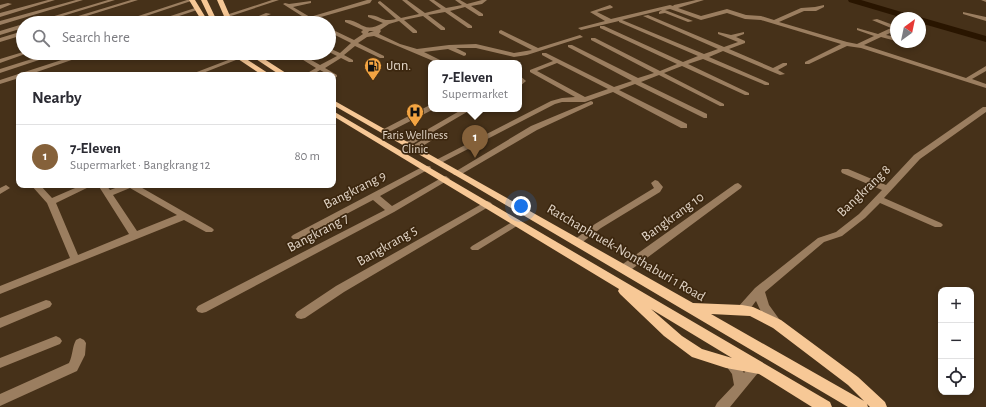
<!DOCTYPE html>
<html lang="en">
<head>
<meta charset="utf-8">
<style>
  :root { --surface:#fff; --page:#f2f2f3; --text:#2b2b33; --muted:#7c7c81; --line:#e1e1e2; --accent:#85613a }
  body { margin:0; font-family:"Alegreya Sans","Noto Sans Thai",sans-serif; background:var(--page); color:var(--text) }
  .controls { position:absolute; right:12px; bottom:12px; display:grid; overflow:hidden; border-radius:8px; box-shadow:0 2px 6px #0003 }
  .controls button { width:36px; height:36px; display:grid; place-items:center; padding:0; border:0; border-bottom:1px solid var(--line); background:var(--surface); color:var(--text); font:20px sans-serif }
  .compass { position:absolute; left:890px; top:12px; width:36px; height:36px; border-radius:50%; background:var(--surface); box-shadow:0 2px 6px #0003; rotate:33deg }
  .you { position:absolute; left:521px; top:206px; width:14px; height:14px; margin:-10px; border:3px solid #fff; border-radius:50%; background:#1a73e8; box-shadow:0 0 0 6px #1a73e833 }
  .badge { display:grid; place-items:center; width:26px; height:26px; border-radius:50%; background:var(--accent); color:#fff; font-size:13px; font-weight:700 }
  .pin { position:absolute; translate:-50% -33px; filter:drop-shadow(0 1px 2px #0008) }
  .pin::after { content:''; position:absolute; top:21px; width:14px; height:12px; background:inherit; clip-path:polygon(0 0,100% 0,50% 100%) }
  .popup { position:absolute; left:428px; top:60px; width:94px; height:52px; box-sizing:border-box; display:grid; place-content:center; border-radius:8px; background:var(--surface); filter:drop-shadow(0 1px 3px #0005); font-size:13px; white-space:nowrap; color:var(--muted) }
  .popup b { font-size:15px; color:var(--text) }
  .popup::after { content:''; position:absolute; left:50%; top:100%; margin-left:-8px; border:8px solid transparent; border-top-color:var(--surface) }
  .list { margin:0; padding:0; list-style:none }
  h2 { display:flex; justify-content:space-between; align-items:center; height:52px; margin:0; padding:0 16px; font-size:17px }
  h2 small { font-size:13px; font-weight:400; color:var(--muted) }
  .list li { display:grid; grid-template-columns:26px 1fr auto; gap:12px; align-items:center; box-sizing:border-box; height:64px; padding:0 16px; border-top:1px solid var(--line) }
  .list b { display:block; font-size:15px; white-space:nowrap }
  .list p { margin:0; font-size:13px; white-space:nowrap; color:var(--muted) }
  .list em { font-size:13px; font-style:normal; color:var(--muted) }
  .icon { flex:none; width:22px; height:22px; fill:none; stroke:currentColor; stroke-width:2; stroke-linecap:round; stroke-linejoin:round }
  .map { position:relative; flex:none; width:986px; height:407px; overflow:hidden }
  .search { position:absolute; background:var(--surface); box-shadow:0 2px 6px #0003; left:16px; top:16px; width:320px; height:44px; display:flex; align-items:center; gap:10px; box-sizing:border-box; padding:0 14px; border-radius:22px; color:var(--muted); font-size:15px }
  .panel { position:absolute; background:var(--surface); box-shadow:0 2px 6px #0003; left:16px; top:72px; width:320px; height:116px; border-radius:8px }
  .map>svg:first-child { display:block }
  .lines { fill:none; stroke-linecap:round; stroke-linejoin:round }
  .river { fill:#291500; fill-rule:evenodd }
  .minor { fill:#9b7e60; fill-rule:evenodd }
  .major { fill:#f7c896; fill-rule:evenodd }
  .labels { text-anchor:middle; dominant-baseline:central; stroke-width:3.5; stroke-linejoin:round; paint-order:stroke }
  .far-poi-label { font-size:12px; fill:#e1d4c6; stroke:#3c270f; text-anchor:start }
  .street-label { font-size:14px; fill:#e1d4c6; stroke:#3c270f }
</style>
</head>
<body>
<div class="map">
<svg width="986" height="407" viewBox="0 0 986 407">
  <rect width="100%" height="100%" fill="#463119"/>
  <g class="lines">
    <path class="river" d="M848,0H861L915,16L916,18H903L849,2Z
      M920,17L986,36V42L920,23V18H917Z"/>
    <path class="minor" d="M48,0H55L0,17V13Z
      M76,0H83L0,25V21Z
      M108,0H115L40,23H31Z
      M131,0H138L64,23H55Z
      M187,0H194L125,23H117Z
      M272,0H279L228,17L223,16Z
      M367,0H372L370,3L300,23H291L305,18L283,4L285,3L289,4L311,1V3L293,7L310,17Z
      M402,0H407L425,13L441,9L429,0H434L446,8L462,5L455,0H460L467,4L482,0H487L482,4L471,6L483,14V16H479L465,7L450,11L472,26V28H468L445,12L428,15L445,28V30H441L423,16L404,20L417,31V33H413L399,21L389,24L380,30L381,31L379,34L400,44L417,49L449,45L476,44L514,53L532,50L499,33V31L501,30L538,48L580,35L583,37L527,55L514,57L476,48H456L466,53V55L464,56L448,49L424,52L446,63H438L374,36L367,37L358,43L384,56V58H380L355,46L344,55L353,60V62H349L341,58L325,68L337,75V77H333V75H329L320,70L312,75H304L316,68L292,53H299L320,65L337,56L329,52V48L340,53L351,43L329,32V28L354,40L363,34L361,32L363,30L345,22V20C362,19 362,35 383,23L368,17V15C381,15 381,23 396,19L378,3V2L380,1L401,18L419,14ZM369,31H374L368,33Z
      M696,0H704L678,8L701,16L727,9L746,15L761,16L774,20L801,8L815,7L824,5V7L816,11H804L779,22L847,42L857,44L874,36L857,30V28L878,34L891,28L872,20L877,19L896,26V30L886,35L896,37V41L881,37L864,45L966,78L986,66V71L972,79L986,84V88L861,48L847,46L809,64H805V62L841,44L761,20L745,19L727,13L701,20L670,9L665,10L693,21L688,22L665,13L659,14V12L662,10L622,20L704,54L718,49L643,16L648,15L724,47L738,42L718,34V32L731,35L744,32V34L736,37L745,41V43L729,49L773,68L783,63H787V65L778,70L785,74L780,75L723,51L709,57L769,83V85H765L703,59L688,64L749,93V95H745L682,66L664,73L724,104V106H720L659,75L641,82L707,114V118H704L635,84L619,90L687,124V128H681L613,92L585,102H562L555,104L441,163H435L434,161L551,101L562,98L575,97L530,72V70L553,61L542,55V53H546L614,87L632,81L568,47V45H572L638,78L654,73L591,40V38H595L660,71L677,64L600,28V26H604L683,62L698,56L619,22V21L581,30L578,28L605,21L590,12L610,5L613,7L612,8L597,12L611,19L670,5L673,6L674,5ZM557,63L608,89L585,97L537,71Z
      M981,0H986V2Z
      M8,3L12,4L0,9V5Z
      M195,8L200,9L158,23H149Z
      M963,12L986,17V21L963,14Z
      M266,13L271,14L250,23H242Z
      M23,24V28L0,35V31Z
      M23,31V35L0,42V38Z
      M904,42H912L913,43L910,45Z
      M23,52V53H28L0,63V59Z
      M51,53H60L0,73V69Z
      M83,53L89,54L28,75H19V78L0,84V80Z
      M236,57L241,58L198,75H189Z
      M519,75L526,81L519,87Z
      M591,101L593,102V104L537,130L460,175H454L453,173L531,126Z
      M428,106H431V109H434L387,133H384L380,131Z
      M983,107H986V112L920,159L884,198L941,223L943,225L941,227H935L880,203L865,218L842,236L824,242L765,292L769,305L782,323L780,326C769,330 760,310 756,301C751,307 747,316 738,313L736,310L738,307L755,288L818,238L836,232L859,214L882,190L842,173L841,171L842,169H848L886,185L914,155Z
      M463,109H472L409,146H406L402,144Z
      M432,134H438L439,136L416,150H413L409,148Z
      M424,166H430L431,168L380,196L392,206L443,177L446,176L450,179L394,212L206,312L202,313L198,312L196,309L198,306L385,210L373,200L299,239H293L291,237L293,235Z
      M655,180L658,181L663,187L660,192L601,228L580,244H574L572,242L574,240L595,224L654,188L651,183Z
      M738,183L742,186L741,188L628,272H620L619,269L620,266L735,184Z
      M6,185L10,188L0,194V188Z
      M31,185H40L52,198L82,185H93L56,203L78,255L129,234L98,185H106L110,190L123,185H137L212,228L214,230L212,232H206L184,220L0,294V286L70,258L47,203ZM130,188L177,215L137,231L113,195Z
      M487,201L490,202L492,204L490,206L344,292L305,318L301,319L297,318L295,315L297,312L336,286Z
      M517,219L522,222L520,224L478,250H472L470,248L472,246Z
      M46,300L50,301L52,304L50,307L0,328V318Z
      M56,336L60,338L62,341L60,344L0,368V358Z
      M80,338L84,340L86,343L85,355L77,371L0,406V394L69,363C73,355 72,347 76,340Z
      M730,358L737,362L744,373C749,367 752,361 760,364L762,368L730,407H715L717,403L734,385L732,374L724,363L726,359Z"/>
    <path class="major" d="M189,0H195L209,23H203Z
      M201,0H207L218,23H212Z
      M217,0H223L233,23H227Z
      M229,53H237L271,75H262Z
      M247,53H255L289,75H280Z
      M333,100L693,303L742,305L753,307L781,320L858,377L885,402L887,407H870L867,404L868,407H848L467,182L333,105ZM711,314L750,316L773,328L848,385L864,401Z
      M333,111L830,402L832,407H812L759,374L726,368L692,357L664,336L620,294L618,291L619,289L333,116ZM651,309L732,358L702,349L682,336Z"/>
  </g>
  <defs>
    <g id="fuel-pin" transform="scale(0.9)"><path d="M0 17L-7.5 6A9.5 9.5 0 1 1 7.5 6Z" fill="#f3a442" stroke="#3c270f"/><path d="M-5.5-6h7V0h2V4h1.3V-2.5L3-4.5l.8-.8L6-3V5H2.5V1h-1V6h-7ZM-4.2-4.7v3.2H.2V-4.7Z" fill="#111"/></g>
    <g id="hospital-pin" transform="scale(0.9)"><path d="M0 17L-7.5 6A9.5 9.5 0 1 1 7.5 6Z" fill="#f3a442" stroke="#3c270f"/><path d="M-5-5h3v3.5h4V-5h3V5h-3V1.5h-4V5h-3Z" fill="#111"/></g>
  </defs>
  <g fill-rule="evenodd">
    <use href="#fuel-pin" x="373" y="66"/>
    <use href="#hospital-pin" x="415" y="112"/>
  </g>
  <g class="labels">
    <g class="far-poi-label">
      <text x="386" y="66">ปตท.</text>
      <text x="415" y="135" text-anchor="middle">Faris Wellness<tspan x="415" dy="14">Clinic</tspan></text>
    </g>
    <g class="street-label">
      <text transform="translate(355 190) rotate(-27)">Bangkrang 9</text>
      <text transform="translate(864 191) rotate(-44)">Bangkrang 8</text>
      <text transform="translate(673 217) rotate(-36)">Bangkrang 10</text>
      <text transform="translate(318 233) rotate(-28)">Bangkrang 7</text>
      <text transform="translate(387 246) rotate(-30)">Bangkrang 5</text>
      <text transform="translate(626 253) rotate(30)">Ratchaphruek-Nonthaburi 1 Road</text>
    </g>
  </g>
</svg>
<div class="controls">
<button>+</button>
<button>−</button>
<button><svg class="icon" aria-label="locate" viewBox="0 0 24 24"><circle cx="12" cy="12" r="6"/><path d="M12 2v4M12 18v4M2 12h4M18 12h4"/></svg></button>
</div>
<svg class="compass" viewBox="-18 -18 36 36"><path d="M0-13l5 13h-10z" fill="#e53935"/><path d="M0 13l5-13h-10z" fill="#7c7c81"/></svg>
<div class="you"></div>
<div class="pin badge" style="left:475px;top:158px">1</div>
<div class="popup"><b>7-Eleven</b>Supermarket</div>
<div class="search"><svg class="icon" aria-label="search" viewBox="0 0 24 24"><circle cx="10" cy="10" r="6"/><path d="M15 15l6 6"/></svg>Search here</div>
<section class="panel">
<h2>Nearby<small></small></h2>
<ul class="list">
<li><span class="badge">1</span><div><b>7-Eleven</b><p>Supermarket · Bangkrang 12</p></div><em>80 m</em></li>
</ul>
</section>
</div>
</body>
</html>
